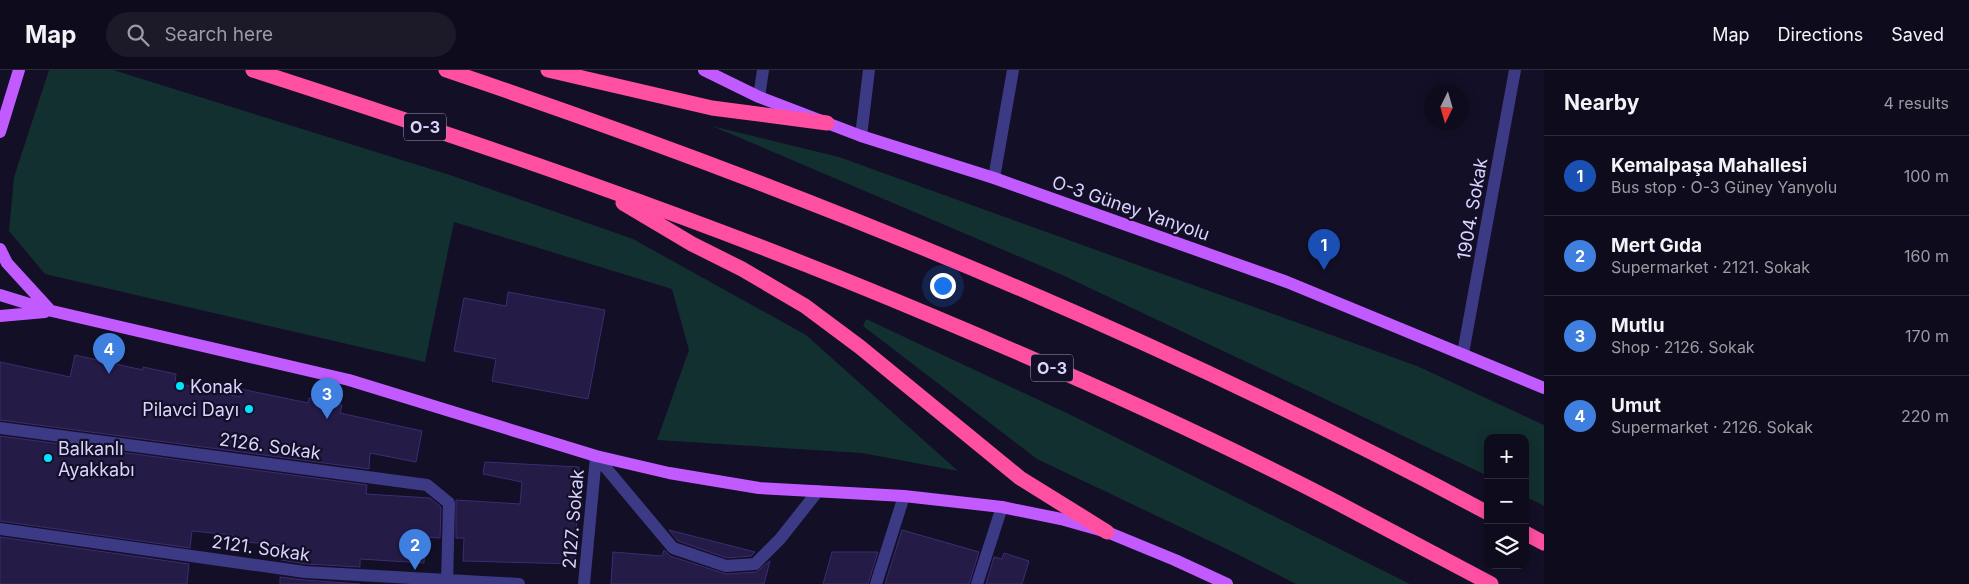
<!DOCTYPE html>
<html lang="en">
<head>
<meta charset="utf-8">
<style>
  :root { --surface:#0e0b1c; --page:#1c1929; --text:#f1f3f6; --muted:#9b9ba3; --line:#2e2b3b; --accent:#00e5ff }
  body { margin:0; font-family:Inter,sans-serif; background:var(--page); color:var(--text) }
  .controls { position:absolute; right:15px; bottom:15px; display:grid; overflow:hidden; border-radius:10px; box-shadow:0 2px 12px #0003 }
  .controls button { width:45px; height:45px; display:grid; place-items:center; padding:0; border:0; border-bottom:1px solid var(--line); background:var(--surface); color:var(--text); font:25px sans-serif }
  .compass { position:absolute; left:1424px; top:15px; width:45px; height:45px; border-radius:50%; background:var(--surface); box-shadow:0 2px 12px #0003; rotate:185deg }
  .you { position:absolute; left:942px; top:215px; width:18px; height:18px; margin:-12px; border:4px solid #fff; border-radius:50%; background:#1a73e8; box-shadow:0 0 0 8px #1a73e833 }
  .badge { display:grid; place-items:center; width:32px; height:32px; border-radius:50%; background:var(--accent); color:#fff; font-size:16px; font-weight:700 }
  .pin { position:absolute; translate:-50% -41px; filter:drop-shadow(0 1px 2px #0008) }
  .pin::after { content:''; position:absolute; top:26px; width:18px; height:15px; background:inherit; clip-path:polygon(0 0,100% 0,50% 100%) }
  .list { margin:0; padding:0; list-style:none }
  h2 { display:flex; justify-content:space-between; align-items:center; height:65px; margin:0; padding:0 20px; font-size:21px }
  h2 small { font-size:16px; font-weight:400; color:var(--muted) }
  .list li { display:grid; grid-template-columns:32px 1fr auto; gap:15px; align-items:center; box-sizing:border-box; height:80px; padding:0 20px; border-top:1px solid var(--line) }
  .list b { display:block; font-size:19px; white-space:nowrap }
  .list p { margin:0; font-size:16px; white-space:nowrap; color:var(--muted) }
  .list em { font-size:16px; font-style:normal; color:var(--muted) }
  .icon { flex:none; width:28px; height:28px; fill:none; stroke:currentColor; stroke-width:2; stroke-linecap:round; stroke-linejoin:round }
  .map { position:relative; flex:none; width:1544px; height:514px; overflow:hidden }
  header { display:flex; align-items:center; gap:30px; box-sizing:border-box; height:70px; padding:0 25px; background:var(--surface); border-bottom:1px solid var(--line) }
  header strong { font-size:24px }
  nav { display:flex; gap:28px; margin-inline-start:auto; font-size:18px }
  .search { width:350px; height:45px; background:var(--page); display:flex; align-items:center; gap:12px; box-sizing:border-box; padding:0 18px; border-radius:28px; color:var(--muted); font-size:19px }
  main { display:flex }
  aside { flex:1; background:var(--surface) }
  .map>svg:first-child { display:block }
  .green { fill:#12302f }
  .building { fill:#241b47; stroke:#3b2d73 }
  .lines { fill:none; stroke-linecap:round; stroke-linejoin:round }
  .minor { stroke:#3d3a85; stroke-width:12 }
  .major { stroke:#c25bff; stroke-width:12 }
  .highway { stroke:#ff4fa3; stroke-width:15 }
  .poi-dot { fill:#00e5ff; stroke:#130f26; stroke-width:2 }
  .labels { text-anchor:middle; dominant-baseline:central; stroke-width:4.5; stroke-linejoin:round; paint-order:stroke }
  .shield { fill:#130f26; stroke:#9e99be; stroke-width:1 }
  .shield-label { font-size:16px; font-weight:bold; fill:#d9d4ff }
  .street-label { font-size:18px; fill:#d9d4ff; stroke:#130f26 }
  .poi-label { font-size:18px; fill:#d9d4ff; stroke:#130f26; text-anchor:start }
</style>
</head>
<body>
<header>
<strong>Map</strong>
<div class="search"><svg class="icon" aria-label="search" viewBox="0 0 24 24"><circle cx="10" cy="10" r="6"/><path d="M15 15l6 6"/></svg>Search here</div>
<nav><a>Map</a><a>Directions</a><a>Saved</a></nav>
</header>
<main>
<div class="map">
<svg width="1544" height="514" viewBox="0 0 1544 514">
  <rect width="100%" height="100%" fill="#130f26"/>
  <path class="green" d="M49,0H113L450,105L633,169L806,265L958,401L862,383L657,370L689,280L672,219L454,152L425,292L45,204L9,161L14,107Z
    M712,56L839,87L1417,296L1544,355V436L1525,426V368H1488V406L1060,204Z
    M866,249L1073,346L1410,514H1296L1235,483L1037,389L863,256Z"/>
  <path class="building" d="M508,222L605,240L588,329L492,311L496,289L454,281L464,228L506,236Z
    M75,285L143,300V297L176,304L175,313L240,327L241,319L308,333L309,328L342,335L340,343L422,361L416,392L370,383L369,399L0,350V292L70,307Z
    M0,366L367,415L366,424L430,428L441,437L440,468L426,467L424,493L360,489V497L306,494L281,490L282,475L232,471L233,465L192,461L190,478L0,451Z
    M485,392L579,397L575,494L463,491L464,468H456V430L520,434L522,412L483,404Z
    M669,460L755,482L751,486L727,488L678,471Z
    M902,460L979,482L969,514H885Z
    M0,467L189,494L187,514H0Z
    M664,480L670,486L726,504L756,502L770,491L764,514H611L613,482L662,486Z
    M832,482H878L868,514H823Z
    M1004,483L1029,491L1022,514H986L994,487L1002,489Z
    M280,507L304,510L360,514H280Z"/>
  <g class="lines">
    <path class="minor" d="M759,27L763,0
      M861,66L869,0
      M994,108L1013,0
      M1463,283L1515,0
      M0,358L427,415L449,433L447,514
      M596,386L673,478L726,496L755,494L780,469L818,421
      M0,459L305,502L519,514
      M584,514L596,386
      M876,514L904,426
      M977,514L1002,437"/>
    <path class="major" d="M704,0L759,27L861,66L994,108L1287,212L1544,318
      M0,62L19,0
      M0,179L7,193L50,240
      M0,225L52,241L349,310L596,386L669,403L759,418L904,426L1002,437L1061,449L1107,462L1175,490L1227,514
      M0,246L45,242"/>
    <path class="highway" d="M253,0C482,74 710,152 932,246C1068,303 1205,364 1336,432C1388,459 1439,487 1491,514
      M446,0C804,121 1154,264 1488,443
      M548,0L712,38L827,53
      M623,133L692,174L742,199L805,236L860,277L1020,408L1107,462
      M1525,463L1544,473"/>
  </g>
  <g class="poi-dot">
    <circle cx="180" cy="316" r="5"/>
    <circle cx="249" cy="339" r="5"/>
    <circle cx="48" cy="388" r="5"/>
  </g>
  <g class="labels">
    <g class="shield">
      <rect x="404" y="43.5" width="42" height="27" rx="4"/>
      <rect x="1031" y="284.5" width="42" height="27" rx="4"/>
    </g>
    <g class="shield-label">
      <text x="425" y="57">O-3</text>
      <text x="1052" y="298">O-3</text>
    </g>
    <g class="street-label">
      <text transform="translate(1131 138) rotate(19)">O-3 Güney Yanyolu</text>
      <text transform="translate(1472 139) rotate(-80)">1904. Sokak</text>
      <text transform="translate(270 376) rotate(8)">2126. Sokak</text>
      <text transform="translate(573 449) rotate(-85)">2127. Sokak</text>
      <text transform="translate(261 478) rotate(8)">2121. Sokak</text>
    </g>
    <g class="poi-label">
      <text x="190" y="316">Konak</text>
      <text x="239" y="339" text-anchor="end">Pilavci Dayı</text>
      <text x="58" y="378">Balkanlı<tspan x="58" dy="21">Ayakkabı</tspan></text>
    </g>
  </g>
</svg>
<div class="controls">
<button>+</button>
<button>−</button>
<button><svg class="icon" aria-label="layers" viewBox="0 0 24 24"><path d="M12 4l9 5-9 5-9-5zM3 14l9 5 9-5"/></svg></button>
</div>
<svg class="compass" viewBox="-18 -18 36 36"><path d="M0-13l5 13h-10z" fill="#e53935"/><path d="M0 13l5-13h-10z" fill="#9b9ba3"/></svg>
<div class="you"></div>
<div class="pin badge" style="left:1324px;top:200px;background:#1a4fb4">1</div>
<div class="pin badge" style="left:415px;top:500px;background:#3f7fe0">2</div>
<div class="pin badge" style="left:327px;top:349px;background:#3f7fe0">3</div>
<div class="pin badge" style="left:109px;top:304px;background:#3f7fe0">4</div>
</div>
<aside>
<h2>Nearby<small>4 results</small></h2>
<ul class="list">
<li><span class="badge" style="background:#1a4fb4">1</span><div><b>Kemalpaşa Mahallesi</b><p>Bus stop · O-3 Güney Yanyolu</p></div><em>100 m</em></li>
<li><span class="badge" style="background:#3f7fe0">2</span><div><b>Mert Gıda</b><p>Supermarket · 2121. Sokak</p></div><em>160 m</em></li>
<li><span class="badge" style="background:#3f7fe0">3</span><div><b>Mutlu</b><p>Shop · 2126. Sokak</p></div><em>170 m</em></li>
<li><span class="badge" style="background:#3f7fe0">4</span><div><b>Umut</b><p>Supermarket · 2126. Sokak</p></div><em>220 m</em></li>
</ul>
</aside>
</main>
</body>
</html>
